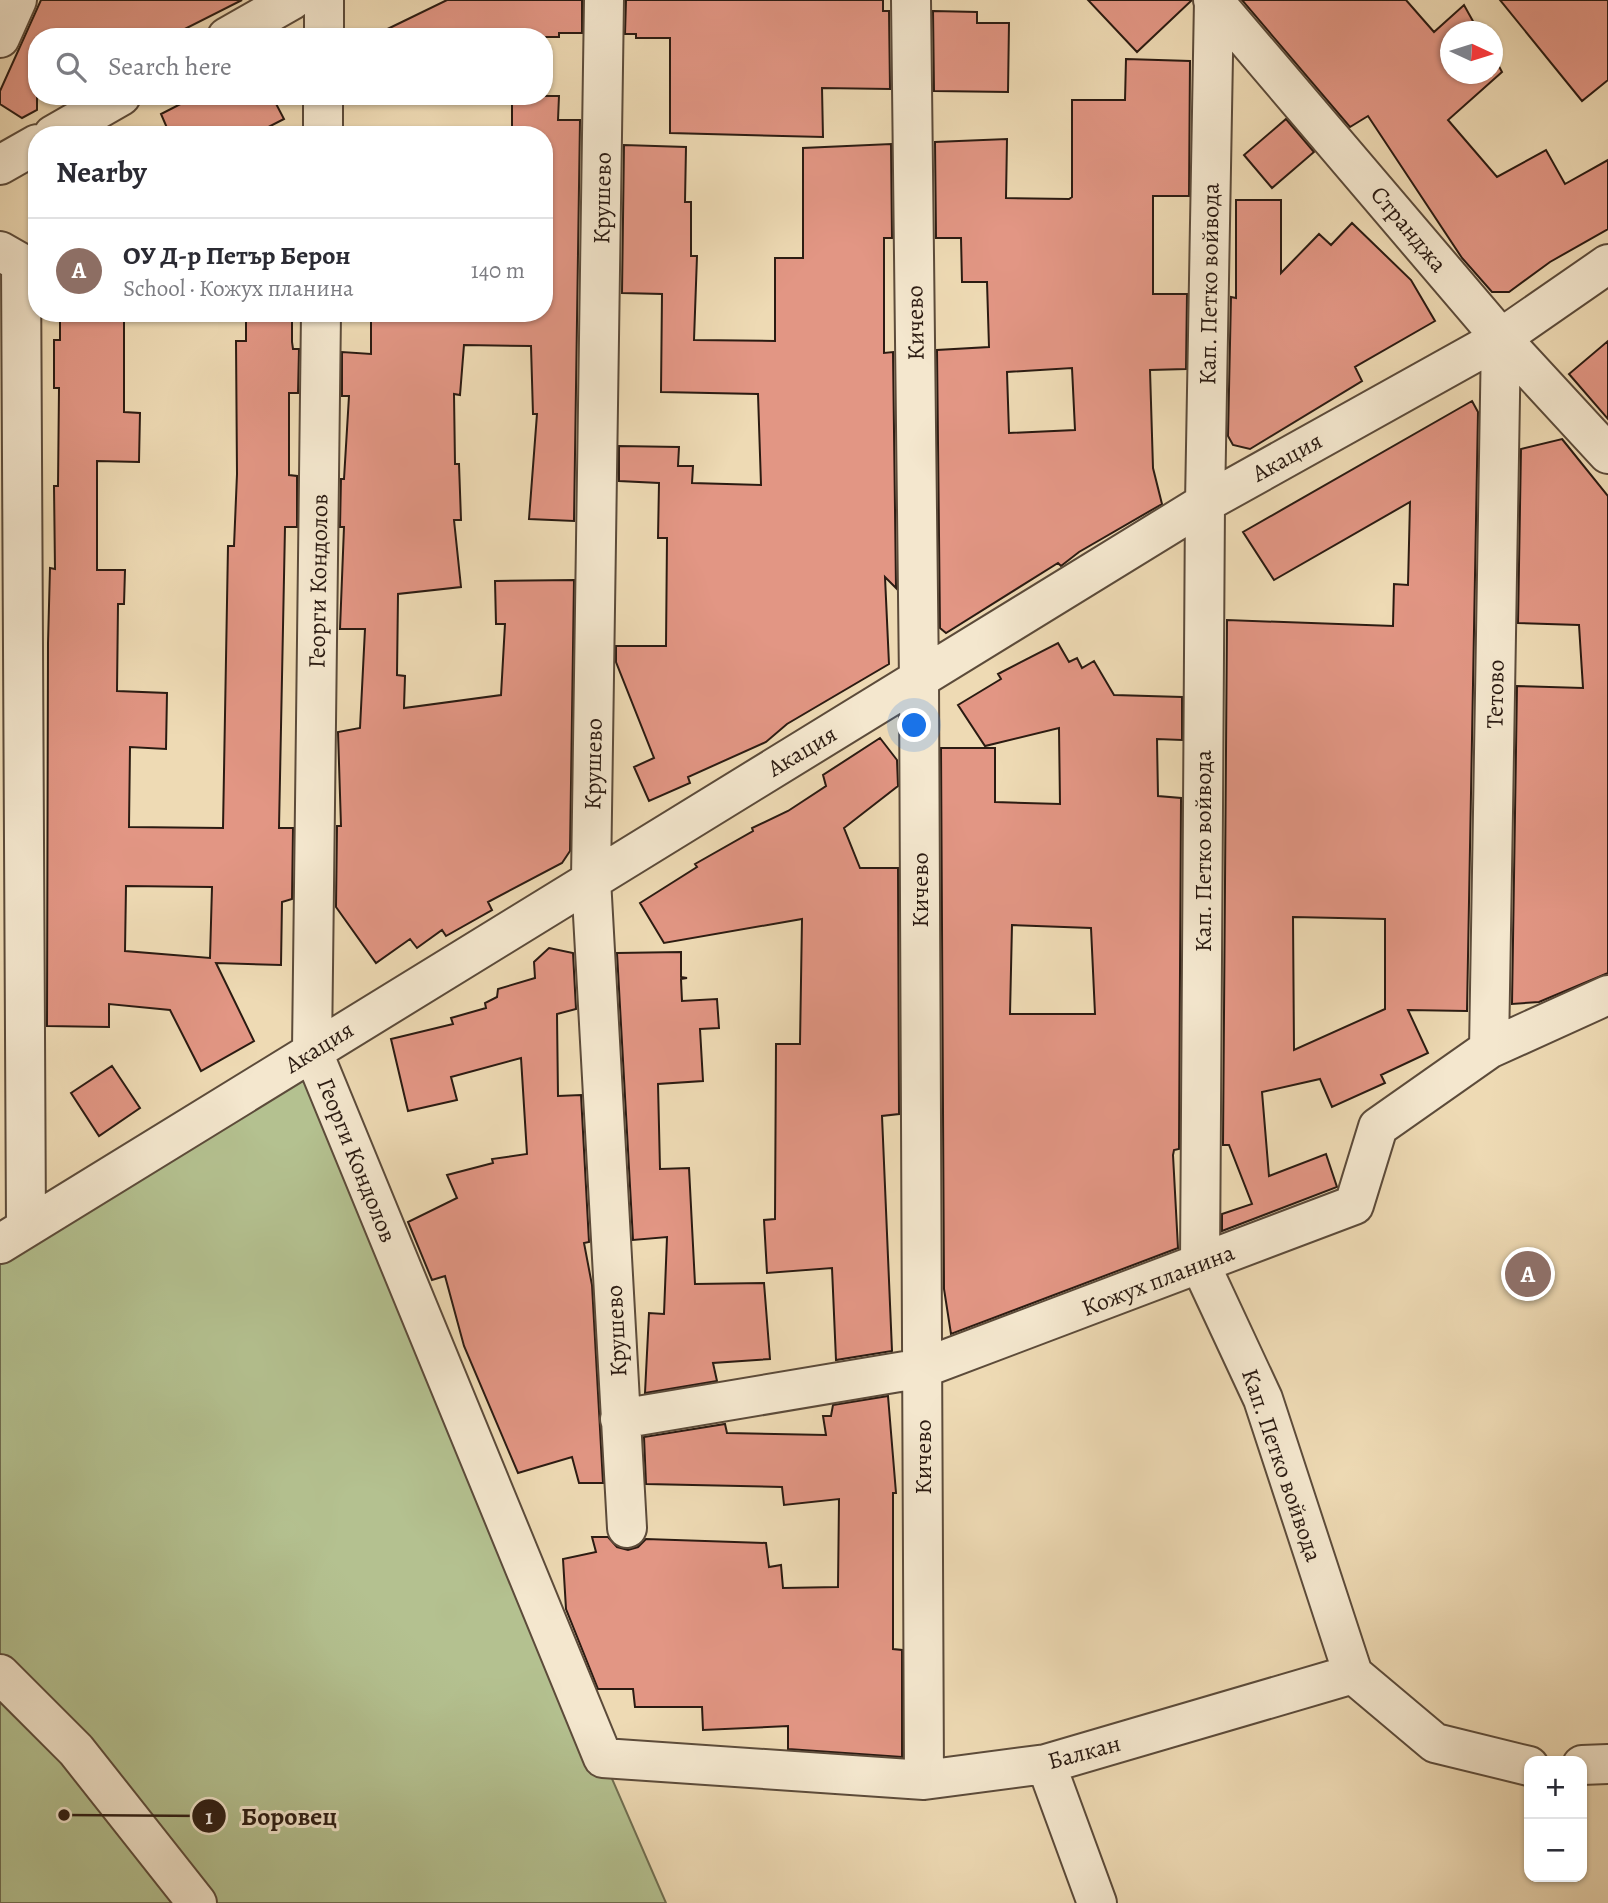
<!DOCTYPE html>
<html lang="en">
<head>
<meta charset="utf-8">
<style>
  :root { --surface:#fff; --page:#f7f7f7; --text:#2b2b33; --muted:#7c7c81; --line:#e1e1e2; --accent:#1a73e8 }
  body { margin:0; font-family:Alegreya,serif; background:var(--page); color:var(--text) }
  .controls { position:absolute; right:21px; bottom:21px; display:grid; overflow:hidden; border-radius:14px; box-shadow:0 2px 5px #0004 }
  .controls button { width:63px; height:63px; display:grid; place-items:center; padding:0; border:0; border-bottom:2px solid var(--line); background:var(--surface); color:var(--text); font:35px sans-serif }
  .compass { position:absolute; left:1440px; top:21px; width:63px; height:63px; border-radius:50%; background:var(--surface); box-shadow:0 2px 5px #0004; rotate:94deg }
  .you { position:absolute; left:915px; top:726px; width:24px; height:24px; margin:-18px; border:5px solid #fff; border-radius:50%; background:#1a73e8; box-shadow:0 0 0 10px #1a73e833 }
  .badge { display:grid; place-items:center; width:46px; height:46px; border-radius:50%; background:var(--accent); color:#fff; font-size:23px; font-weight:700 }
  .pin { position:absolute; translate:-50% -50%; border:4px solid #fff; box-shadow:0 2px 7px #0006 }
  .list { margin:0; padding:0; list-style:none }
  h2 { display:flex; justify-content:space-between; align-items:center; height:91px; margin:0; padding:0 28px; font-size:30px }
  h2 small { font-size:23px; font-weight:400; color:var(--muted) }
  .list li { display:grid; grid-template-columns:46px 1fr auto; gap:21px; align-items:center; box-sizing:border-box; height:105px; padding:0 28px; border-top:2px solid var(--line) }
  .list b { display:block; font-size:26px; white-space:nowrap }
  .list p { margin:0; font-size:23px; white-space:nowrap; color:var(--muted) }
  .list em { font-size:23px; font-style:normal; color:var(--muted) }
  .icon { flex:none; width:38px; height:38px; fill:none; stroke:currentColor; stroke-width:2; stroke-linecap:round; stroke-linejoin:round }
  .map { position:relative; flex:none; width:1608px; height:1903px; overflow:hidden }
  .search { position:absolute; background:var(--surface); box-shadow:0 2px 5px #0004; left:28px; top:28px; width:525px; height:77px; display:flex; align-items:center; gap:18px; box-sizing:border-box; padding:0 24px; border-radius:28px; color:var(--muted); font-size:26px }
  .panel { position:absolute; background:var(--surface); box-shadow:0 2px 5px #0004; left:28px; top:126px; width:525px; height:196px; border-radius:28px }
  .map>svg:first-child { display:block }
  .green { fill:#b4c190; stroke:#706e51; stroke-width:2 }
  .building { fill:#e29684; stroke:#2b1b12; stroke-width:2; fill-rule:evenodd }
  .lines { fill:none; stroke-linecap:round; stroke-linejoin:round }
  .minor-casing { stroke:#5c4b3a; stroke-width:42 }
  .minor { stroke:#f4e7ce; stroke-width:38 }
  .labels { text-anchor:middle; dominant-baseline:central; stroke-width:6; stroke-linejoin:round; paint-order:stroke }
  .street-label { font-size:24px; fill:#2b1b12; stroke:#f4e7ce }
  .leader { fill:none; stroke:#2b1b12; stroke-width:2.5 }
  .callout-dot { fill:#2b1b12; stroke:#f4e7ce; stroke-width:2.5 }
  .mark-label { font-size:21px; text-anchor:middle; font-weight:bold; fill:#fff }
  .callout-label { font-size:26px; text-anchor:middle; font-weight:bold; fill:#2b1b12; stroke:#f4e7ce; stroke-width:6; stroke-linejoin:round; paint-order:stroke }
</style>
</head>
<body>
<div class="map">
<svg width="1608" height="1903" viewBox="0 0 1608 1903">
  <rect width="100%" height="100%" fill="#eedab4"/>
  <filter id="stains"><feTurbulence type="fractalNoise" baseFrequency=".00286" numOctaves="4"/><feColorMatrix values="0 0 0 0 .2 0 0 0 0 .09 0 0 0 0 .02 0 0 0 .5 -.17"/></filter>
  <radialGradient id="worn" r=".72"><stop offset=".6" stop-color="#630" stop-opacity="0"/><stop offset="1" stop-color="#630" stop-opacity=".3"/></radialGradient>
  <path class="green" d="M312,1050L603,1758L666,1903H0V1244Z"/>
  <path class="building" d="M41,0H242L169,37H37V110L22,118L0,104V91Z
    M447,0H582V33H559V37H371Z
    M626,0H883V11H889L890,89L822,88L823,137L670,133V38H636V34H625Z
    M1088,0H1192L1137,52Z
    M1242,0H1406L1434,32L1464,5L1479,32H1451V74H1493V55L1502,72L1448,120L1497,177L1546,150L1565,184L1608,160V229L1550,262L1509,292H1492L1462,258L1368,116L1350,127Z
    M1500,0H1608V80L1582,101Z
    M933,11L977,12V23H1009L1008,92L934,91Z
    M1126,59L1190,61L1189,196H1153V294H1187L1186,369L1150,370L1153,468L1162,504L1079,552L1061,566L1058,563L946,633L940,628L937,350L989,347L987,282H962L961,238H936L935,142L1007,139L1006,198L1069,199L1072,197V100H1125ZM1072,368L1075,430L1009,433L1007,372Z
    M196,96H272L284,119L253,135H170L161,114Z
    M512,96H559L558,120H580L574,521L529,519L537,414H533L531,346L464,345L460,395L454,394L455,464H459L461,520H454L461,587L398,594L397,675L405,676L404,708L501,695L505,624H496L495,581L574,580L570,851L562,863L488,902L492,910L446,936L442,930L417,948L410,939L376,963L336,907L337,826H341L338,732L360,728L365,629H340L344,527H340L341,479H344L349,396H342V352L371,354V313H544L548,181H544V135H512Z
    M1286,119L1314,152L1272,188L1244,155Z
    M891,144L892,238H884V353L893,352L896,588L885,577L889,664L787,724L766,742L688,777L690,783L649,801L634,767L654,758L616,662V646H666L667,538H658L659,483L619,481V446L679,447L678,466H693L692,483L761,485L758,394L661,392L662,294L622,293L624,145L686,147L685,202H691V256H697L694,340L775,341V258H803V148Z
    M1236,200H1281V273L1319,234L1331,245L1352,223L1411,280L1435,321L1355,367L1362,381L1250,449L1233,445L1228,436L1231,297L1236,298Z
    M60,313H124V412L140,413L139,462L97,461V570H125L124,604H118L117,691L167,693L166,749L130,747L129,827L223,828L228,546H234L237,474L236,341H246V313H292V342L293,349H299L298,393H289V475L297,476V527H285L279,828H293L292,899L282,902L281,965L216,963L254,1041L201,1071L170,1010L109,1004V1027L47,1026L48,643L50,568L55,569L54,486H58L59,388H54V340H60ZM126,886L212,887L210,958L125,951Z
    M1608,341V419L1569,374Z
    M1472,401L1478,412L1467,1011L1408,1010L1428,1053L1381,1075L1385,1083L1332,1107L1320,1079L1262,1092L1269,1176L1326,1154L1337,1187L1222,1231V1214L1252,1204L1229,1145H1223L1227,620L1393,626L1394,584L1408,585L1410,502L1274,580L1243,532ZM1293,917L1385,919V1009L1294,1050Z
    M1562,439L1608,496V973L1539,1002L1512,1004L1517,686L1583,688L1579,625L1518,623L1521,449Z
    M1058,643L1069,662L1077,658L1082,668L1094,661L1114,695L1182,697V740L1157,739L1158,796L1181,798L1179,1149L1174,1150L1173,1155L1178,1248L951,1334L944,1289L941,748H995V802L1060,804L1059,728L985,746L958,705L1001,679L998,674ZM1012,925L1091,928L1095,1014H1010Z
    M880,738L897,760L898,786L844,828L860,868H898L899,1114L882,1116L892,1351L836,1360L832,1268L767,1273L764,1220L775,1219L776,1044H800L802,919L664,943L640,903L697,867L695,864L753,831L752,828L788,811L826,786L823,775Z
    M549,948L573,953L576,1009L557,1014L558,1096L581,1095L589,1242L584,1243L592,1285L603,1483H579L572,1457L518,1473L464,1346L445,1276L432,1280L408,1222L457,1198L447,1175L493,1163L492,1159L527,1154L521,1058L451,1077L457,1100L408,1111L391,1039L453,1024L451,1018L486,1008L485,1003L497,997L498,989L535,978L534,962Z
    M681,952V977L687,978L681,979L682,1001L717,999L719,1028L700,1029L703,1081L658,1084L660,1169L689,1168L695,1284L764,1283L770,1359L713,1363L717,1381L645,1393L649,1313L664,1314L667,1237L633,1240L617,953Z
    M112,1066L140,1108L99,1136L71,1093Z
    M888,1396L896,1493H893V1649L902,1650V1757L788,1749V1726L703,1730L702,1707H635L633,1689H598L566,1609L563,1559L596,1552L592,1537H608L617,1547L628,1550L638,1547L646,1539L766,1543L769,1567L781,1565L783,1588L838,1587L839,1499L784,1505L782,1487L646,1484L644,1437L725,1424L727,1433L826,1435L823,1416H831L833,1405Z"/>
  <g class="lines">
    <g class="minor-casing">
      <path id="minor" d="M604,0L591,879L627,1528
        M911,0L919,680L924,1780
        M1213,0L1501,338L1608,454
        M1214,0L1205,503L1200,1264L1263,1399L1353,1674
        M227,37L292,0
        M324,37V0
        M0,38L17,0
        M53,135L121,96
        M323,135V96
        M0,165L37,144
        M0,251L21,263L26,1227
        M321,313L312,1050L603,1758L924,1780L1046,1764L1353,1674L1435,1743L1529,1766
        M1489,1049L1501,338
        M0,1244L1205,503L1501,338L1608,264
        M620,1419L923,1368L1354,1205L1378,1127L1489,1049L1608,995
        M0,1674L76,1750L197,1903
        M1046,1764L1097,1903
        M1582,1765L1608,1764"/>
    </g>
    <use href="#minor" class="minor"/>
  </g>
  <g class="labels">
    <g class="street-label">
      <text transform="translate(602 198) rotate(-89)">Крушево</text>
      <text transform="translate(1409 229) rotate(50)">Странджа</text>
      <text transform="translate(1209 284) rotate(-89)">Кап. Петко войвода</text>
      <text transform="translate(915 323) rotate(-91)">Кичево</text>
      <text transform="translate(1287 457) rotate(-29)">Акация</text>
      <text transform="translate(318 581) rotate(-89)">Георги Кондолов</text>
      <text transform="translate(1495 694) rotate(-89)">Тетово</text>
      <text transform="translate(802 751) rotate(-31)">Акация</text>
      <text transform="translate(593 764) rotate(-89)">Крушево</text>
      <text transform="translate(1203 851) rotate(-90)">Кап. Петко войвода</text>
      <text transform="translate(920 890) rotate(-90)">Кичево</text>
      <text transform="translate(319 1047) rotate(-32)">Акация</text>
      <text transform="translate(357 1160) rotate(68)">Георги Кондолов</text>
      <text transform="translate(1158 1280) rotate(-21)">Кожух планина</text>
      <text transform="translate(616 1331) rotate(-93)">Крушево</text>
      <text transform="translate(923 1457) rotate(-90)">Кичево</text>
      <text transform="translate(1282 1465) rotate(71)">Кап. Петко войвода</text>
      <text transform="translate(1084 1752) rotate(-15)">Балкан</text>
    </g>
  </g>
  <path class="leader" d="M64 1815L209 1816"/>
  <g class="callout-dot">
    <circle cx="64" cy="1815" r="7"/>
    <circle cx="209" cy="1816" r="18"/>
  </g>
  <g class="mark-label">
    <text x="209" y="1824">1</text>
  </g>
  <g class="callout-label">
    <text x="289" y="1825">Боровец</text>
  </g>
  <rect width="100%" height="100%" filter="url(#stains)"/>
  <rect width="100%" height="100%" fill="url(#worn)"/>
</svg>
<div class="controls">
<button>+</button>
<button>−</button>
</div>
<svg class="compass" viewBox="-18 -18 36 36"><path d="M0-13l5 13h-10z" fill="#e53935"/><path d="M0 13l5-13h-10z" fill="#7c7c81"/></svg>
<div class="you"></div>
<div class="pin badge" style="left:1528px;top:1274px;background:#8d6e63">A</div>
<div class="search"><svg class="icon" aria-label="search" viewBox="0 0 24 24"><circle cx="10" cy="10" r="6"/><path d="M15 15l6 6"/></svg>Search here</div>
<section class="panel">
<h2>Nearby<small></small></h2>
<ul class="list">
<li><span class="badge" style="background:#8d6e63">A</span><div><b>ОУ Д-р Петър Берон</b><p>School · Кожух планина</p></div><em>140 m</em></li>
</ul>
</section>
</div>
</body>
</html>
